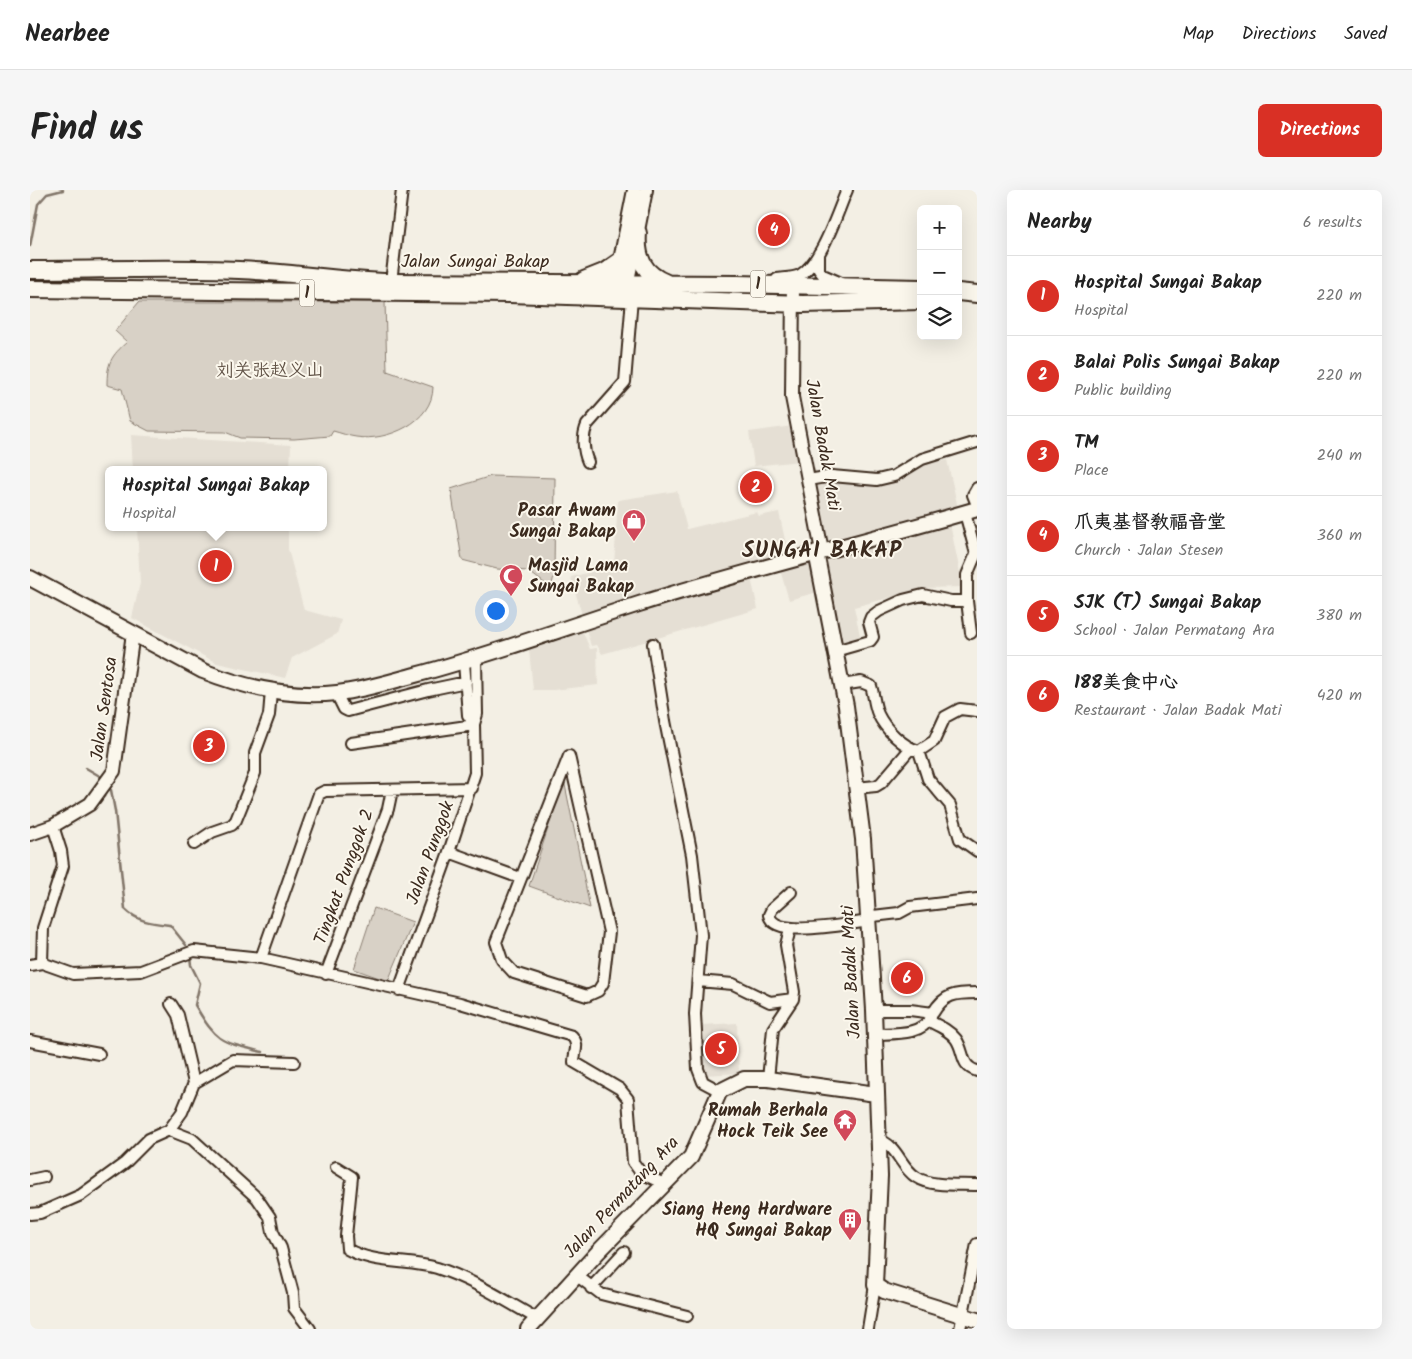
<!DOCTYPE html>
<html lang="en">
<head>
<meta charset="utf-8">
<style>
  :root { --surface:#fff; --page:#f6f6f6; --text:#222; --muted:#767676; --line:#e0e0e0; --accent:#d93025 }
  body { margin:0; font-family:Kalam,"LXGW WenKai TC",sans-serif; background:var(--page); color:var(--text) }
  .controls { position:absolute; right:15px; top:15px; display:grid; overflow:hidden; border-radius:8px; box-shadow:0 5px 20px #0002 }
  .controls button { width:45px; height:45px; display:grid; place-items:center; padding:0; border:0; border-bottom:1px solid var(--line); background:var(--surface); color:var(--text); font:25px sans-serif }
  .you { position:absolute; left:465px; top:420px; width:18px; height:18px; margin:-12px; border:4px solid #fff; border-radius:50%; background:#1a73e8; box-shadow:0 0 0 8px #1a73e833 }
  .badge { display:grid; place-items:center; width:32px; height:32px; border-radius:50%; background:var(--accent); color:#fff; font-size:16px; font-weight:700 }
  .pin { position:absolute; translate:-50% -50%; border:2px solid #fff; box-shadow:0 1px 5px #0006 }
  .popup { position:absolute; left:75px; top:276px; width:222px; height:65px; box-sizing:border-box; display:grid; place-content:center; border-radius:8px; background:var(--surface); filter:drop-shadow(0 1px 4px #0005); font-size:16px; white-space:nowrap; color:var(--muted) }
  .popup b { font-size:19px; color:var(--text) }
  .popup::after { content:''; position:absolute; left:50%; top:100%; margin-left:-10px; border:10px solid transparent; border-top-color:var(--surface) }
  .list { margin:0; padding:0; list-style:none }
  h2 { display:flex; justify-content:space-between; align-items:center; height:65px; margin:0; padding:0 20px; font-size:21px }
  h2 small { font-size:16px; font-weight:400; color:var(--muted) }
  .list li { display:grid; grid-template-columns:32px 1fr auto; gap:15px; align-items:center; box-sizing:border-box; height:80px; padding:0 20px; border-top:1px solid var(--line) }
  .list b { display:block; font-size:19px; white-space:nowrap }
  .list p { margin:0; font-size:16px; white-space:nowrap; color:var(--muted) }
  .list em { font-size:16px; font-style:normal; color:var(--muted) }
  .icon { flex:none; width:28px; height:28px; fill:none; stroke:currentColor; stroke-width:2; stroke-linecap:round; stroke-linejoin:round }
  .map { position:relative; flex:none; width:947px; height:1139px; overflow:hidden; border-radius:8px }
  header { display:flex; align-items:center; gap:30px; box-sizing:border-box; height:70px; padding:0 25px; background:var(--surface); border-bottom:1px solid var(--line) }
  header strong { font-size:24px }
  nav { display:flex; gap:28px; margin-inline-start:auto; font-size:18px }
  .intro { display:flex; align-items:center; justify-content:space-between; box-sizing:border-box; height:120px; padding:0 30px }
  h1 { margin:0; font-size:35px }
  .button { padding:12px 22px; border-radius:8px; background:var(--accent); color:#fff; font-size:18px; font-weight:700 }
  main { display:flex; gap:30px; padding:0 30px }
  aside { flex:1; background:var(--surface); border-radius:8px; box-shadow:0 5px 20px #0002 }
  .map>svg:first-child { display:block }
  .built { fill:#e5dfd4 }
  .green { fill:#d8d1c6; stroke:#8a7e72 }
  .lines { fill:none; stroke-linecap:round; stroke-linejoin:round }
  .stream { stroke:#817468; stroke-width:2.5 }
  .minor-casing { stroke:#3b2a1e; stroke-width:14 }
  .tertiary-casing { stroke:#3b2a1e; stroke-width:16 }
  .secondary-casing { stroke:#3b2a1e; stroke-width:18 }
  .trunk-casing { stroke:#3b2a1e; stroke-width:20 }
  .minor { stroke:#fbf7ec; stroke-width:10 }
  .tertiary { stroke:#fbf7ec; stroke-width:12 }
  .secondary { stroke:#fbf7ec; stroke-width:14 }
  .trunk { stroke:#fbf7ec; stroke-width:16 }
  .labels { text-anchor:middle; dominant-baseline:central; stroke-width:4; stroke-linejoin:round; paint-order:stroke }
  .shield { fill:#fbf7ec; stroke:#75685c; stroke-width:1 }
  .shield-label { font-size:16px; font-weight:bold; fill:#3b2a1e }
  .street-label { font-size:18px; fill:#3b2a1e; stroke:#fbf7ec }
  .park-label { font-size:18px; fill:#625448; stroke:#fbf7ec }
  .poi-label { font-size:18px; font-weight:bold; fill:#3b2a1e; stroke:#fbf7ec; text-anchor:end }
  .district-label { font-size:22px; font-weight:bold; letter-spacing:1px; fill:#3b2a1e; stroke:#fbf7ec }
</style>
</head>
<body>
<header>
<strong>Nearbee</strong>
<nav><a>Map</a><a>Directions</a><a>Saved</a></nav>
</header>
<div class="intro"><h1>Find us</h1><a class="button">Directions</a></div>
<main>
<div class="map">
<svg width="947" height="1139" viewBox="0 0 947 1139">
  <rect width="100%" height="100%" fill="#f3efe4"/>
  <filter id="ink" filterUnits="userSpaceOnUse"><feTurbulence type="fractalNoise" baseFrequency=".02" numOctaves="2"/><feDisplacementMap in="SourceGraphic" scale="10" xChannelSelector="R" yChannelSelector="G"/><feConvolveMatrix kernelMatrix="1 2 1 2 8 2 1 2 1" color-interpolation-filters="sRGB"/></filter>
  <g filter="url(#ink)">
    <path class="built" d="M763,236L770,271L724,276L719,242Z
      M101,245L261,255L260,280H103Z
      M917,270L931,331L920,334L933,397L897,398L824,417L831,450L808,456L791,401L759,410L750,380L721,388L728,419L572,464L567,455L561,456L541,387L584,376L588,310L647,301L657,339L727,322L729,326L749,322L758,364L793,353L784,295Z
      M107,337H258V359L274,420L311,430L307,444L262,468L255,488L187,473L102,428L110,393Z
      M553,442L560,459L567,458L568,495L523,500H503L499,460Z
      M707,833L709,883L674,885L672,835Z"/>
    <path class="green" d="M109,112H355L357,181L403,197C403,232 357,252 326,247C318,246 311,243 303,241L300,246L264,249L210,248L195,242L119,241L100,231L92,199L77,195C77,173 81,166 97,152L85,141Z
      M461,286L525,288L524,386L521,398L498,381L467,379L432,370L421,299Z
      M534,590L560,718L499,696Z
      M344,718L383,732L358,791L324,779Z"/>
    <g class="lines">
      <path class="stream" d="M0,56L8,14L17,4L33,0
        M56,578L73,588
        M81,600L85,621L95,719C108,732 122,733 140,735L156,755
        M160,766L161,775L170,793L165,815C187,853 191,852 233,862"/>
      <g class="minor-casing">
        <path id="minor" d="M789,63V80L793,85L811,93
          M747,89C754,88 764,88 770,85C792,72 807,23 817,0
          M361,92L372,0
          M558,272C553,261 552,246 557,235L595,192L602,108
          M778,290L802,286L847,290L864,286L892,269L947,252
          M947,298L943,305L947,315
          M937,411L941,443
          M623,454L635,531L662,665L671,745L665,824L668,879L673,892L690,901
          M805,461L840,451L843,447L839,432L841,427L849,421L873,410L893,405L921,411H937V385L946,364L935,323
          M434,472L438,525L444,534
          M812,495L831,492L841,496C844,505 844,515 848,524C855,539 873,557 889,561L904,551L915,527L930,519L947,521
          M306,503L314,519L318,521L398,500L436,492
          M321,553L444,535
          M889,561L898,589L920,615L930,649L947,661
          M539,566L579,742L573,793L568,801L557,806L484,783L472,770L466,752Z
          M442,598L295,601L289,604L231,768L430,813L542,846C550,855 544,862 544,872L590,899L598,909L603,972L611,983L634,994
          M826,598L846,596L851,593L880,559
          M164,654L182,642L202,635L206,630L225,583V563L239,525L241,501
          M419,662L490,688
          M761,702L742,719L739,725C744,749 815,734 833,732L843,726L869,723L880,717L947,709
          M12,773L13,738L33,676L31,661L23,636
          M0,775L12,773L43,784L111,781L164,761L231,768
          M296,784L358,619L362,600
          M668,791L703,794L740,812L763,809
          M369,800L419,662L445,583L444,534L447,524L446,468
          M844,820H880L903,823C914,804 925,803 947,803
          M899,831C909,836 919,840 926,849C935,862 930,876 947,881
          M845,844C864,843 891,846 901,827
          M0,851L69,864
          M738,889L743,839L763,809L764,802L756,755L760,739
          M164,893L203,870L264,872
          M139,940L162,949L227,1008L240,1027L243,1042L251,1058L263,1103L264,1118L280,1139
          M848,950C867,954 870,977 886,987C901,997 929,994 947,995
          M306,977L322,987L316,1046L317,1059C343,1074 378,1070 407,1078C442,1089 474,1110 506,1128
          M0,990L14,987
          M0,1024L10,1023L51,1005L95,973L119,949L139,940L152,922L164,893L148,825L141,814
          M546,1085L571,1104L657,1126
          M561,1098L594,1062
          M838,1139L845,1095
          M930,1139L947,1054"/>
      </g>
      <g class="tertiary-casing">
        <path id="tertiary" d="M763,95L762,207L792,361
          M584,100L604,0
          M596,101L616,0
          M0,644L23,636L60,614L84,581L103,443"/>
      </g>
      <g class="secondary-casing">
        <path id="secondary" d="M786,362L816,516L833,649L844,820L850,986L845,1095L854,1101L947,1130
          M0,388L173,481C216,498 260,508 307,503C334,500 359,492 385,485C461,465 534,438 609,414C720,379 835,352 947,319
          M498,1139L568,1062L661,967L690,901L714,889H738L846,904"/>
      </g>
      <g class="trunk-casing">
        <path id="trunk" d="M608,43C606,67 613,84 637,93
          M0,80C70,80 140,77 209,80C260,82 310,91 361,92L707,94L891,98
          M554,90L574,82L590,71
          M0,99L480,104L773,114L891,111
          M928,102L947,104"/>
      </g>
      <use href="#minor" class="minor"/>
      <use href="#tertiary" class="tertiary"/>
      <use href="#secondary" class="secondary"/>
      <use href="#trunk" class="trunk"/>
    </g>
  </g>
  <defs>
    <g id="shop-pin" transform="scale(1.25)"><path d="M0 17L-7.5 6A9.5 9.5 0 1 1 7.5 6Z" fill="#d1495b" stroke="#fbf7ec"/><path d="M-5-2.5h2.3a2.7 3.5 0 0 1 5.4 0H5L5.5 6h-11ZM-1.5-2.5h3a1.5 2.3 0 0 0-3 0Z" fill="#fff"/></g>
    <g id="mosque-pin" transform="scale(1.25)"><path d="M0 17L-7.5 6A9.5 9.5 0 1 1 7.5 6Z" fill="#d1495b" stroke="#fbf7ec"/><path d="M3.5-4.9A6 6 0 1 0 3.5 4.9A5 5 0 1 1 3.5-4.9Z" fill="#fff"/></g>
    <g id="temple-pin" transform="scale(1.25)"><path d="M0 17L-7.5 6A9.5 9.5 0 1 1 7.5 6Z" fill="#d1495b" stroke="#fbf7ec"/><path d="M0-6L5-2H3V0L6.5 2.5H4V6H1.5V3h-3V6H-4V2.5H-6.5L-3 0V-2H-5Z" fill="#fff"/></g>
    <g id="building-pin" transform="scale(1.25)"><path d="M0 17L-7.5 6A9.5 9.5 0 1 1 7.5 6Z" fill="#d1495b" stroke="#fbf7ec"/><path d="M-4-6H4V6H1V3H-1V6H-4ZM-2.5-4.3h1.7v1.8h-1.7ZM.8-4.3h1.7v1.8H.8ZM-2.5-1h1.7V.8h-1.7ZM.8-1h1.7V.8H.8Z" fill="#fff"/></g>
  </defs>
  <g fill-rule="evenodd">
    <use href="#shop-pin" x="604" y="331"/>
    <use href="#mosque-pin" x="481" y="386"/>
    <use href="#temple-pin" x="815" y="931"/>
    <use href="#building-pin" x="820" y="1030"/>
  </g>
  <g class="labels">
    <g class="shield">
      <rect x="720.5" y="80.5" width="15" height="27" rx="4"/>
      <rect x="269.5" y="89.5" width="15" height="27" rx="4"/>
    </g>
    <g class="shield-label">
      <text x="728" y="94">1</text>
      <text x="277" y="103">1</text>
    </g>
    <g class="street-label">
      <text x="445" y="72">Jalan Sungai Bakap</text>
      <text transform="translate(792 255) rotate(80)">Jalan Badak Mati</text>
      <text transform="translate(75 519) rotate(-82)">Jalan Sentosa</text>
      <text transform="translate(401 663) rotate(-70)">Jalan Punggok</text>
      <text transform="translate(315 687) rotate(-70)">Tingkat Punggok 2</text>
      <text transform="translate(822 782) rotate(-93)">Jalan Badak Mati</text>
      <text transform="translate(592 1008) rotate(-47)">Jalan Permatang Ara</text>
    </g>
    <g class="park-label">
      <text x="240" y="181">刘关张赵义山</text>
    </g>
    <g class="poi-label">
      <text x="586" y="321">Pasar Awam<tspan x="586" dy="21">Sungai Bakap</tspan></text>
      <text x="498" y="376" text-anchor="start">Masjid Lama<tspan x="498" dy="21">Sungai Bakap</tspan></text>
      <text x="798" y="921">Rumah Berhala<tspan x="798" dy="21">Hock Teik See</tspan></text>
      <text x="802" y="1020">Siang Heng Hardware<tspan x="802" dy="21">HQ Sungai Bakap</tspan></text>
    </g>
    <g class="district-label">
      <text x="792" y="361">SUNGAI BAKAP</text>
    </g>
  </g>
</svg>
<div class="controls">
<button>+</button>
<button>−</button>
<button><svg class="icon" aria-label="layers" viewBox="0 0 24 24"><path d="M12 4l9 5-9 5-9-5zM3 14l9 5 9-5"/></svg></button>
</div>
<div class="you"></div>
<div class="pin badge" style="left:186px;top:376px">1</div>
<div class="popup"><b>Hospital Sungai Bakap</b>Hospital</div>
<div class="pin badge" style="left:726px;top:297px">2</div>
<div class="pin badge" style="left:179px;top:556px">3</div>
<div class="pin badge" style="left:744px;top:40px">4</div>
<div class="pin badge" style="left:691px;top:859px">5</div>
<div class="pin badge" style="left:877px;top:788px">6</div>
</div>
<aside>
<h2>Nearby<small>6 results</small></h2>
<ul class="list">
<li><span class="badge">1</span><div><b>Hospital Sungai Bakap</b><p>Hospital</p></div><em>220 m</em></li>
<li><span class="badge">2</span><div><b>Balai Polis Sungai Bakap</b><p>Public building</p></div><em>220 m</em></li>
<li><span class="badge">3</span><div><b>TM</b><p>Place</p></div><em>240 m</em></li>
<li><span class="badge">4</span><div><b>爪夷基督教福音堂</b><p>Church · Jalan Stesen</p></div><em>360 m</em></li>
<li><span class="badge">5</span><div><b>SJK (T) Sungai Bakap</b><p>School · Jalan Permatang Ara</p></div><em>380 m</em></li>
<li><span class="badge">6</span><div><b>188美食中心</b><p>Restaurant · Jalan Badak Mati</p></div><em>420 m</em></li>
</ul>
</aside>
</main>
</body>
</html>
